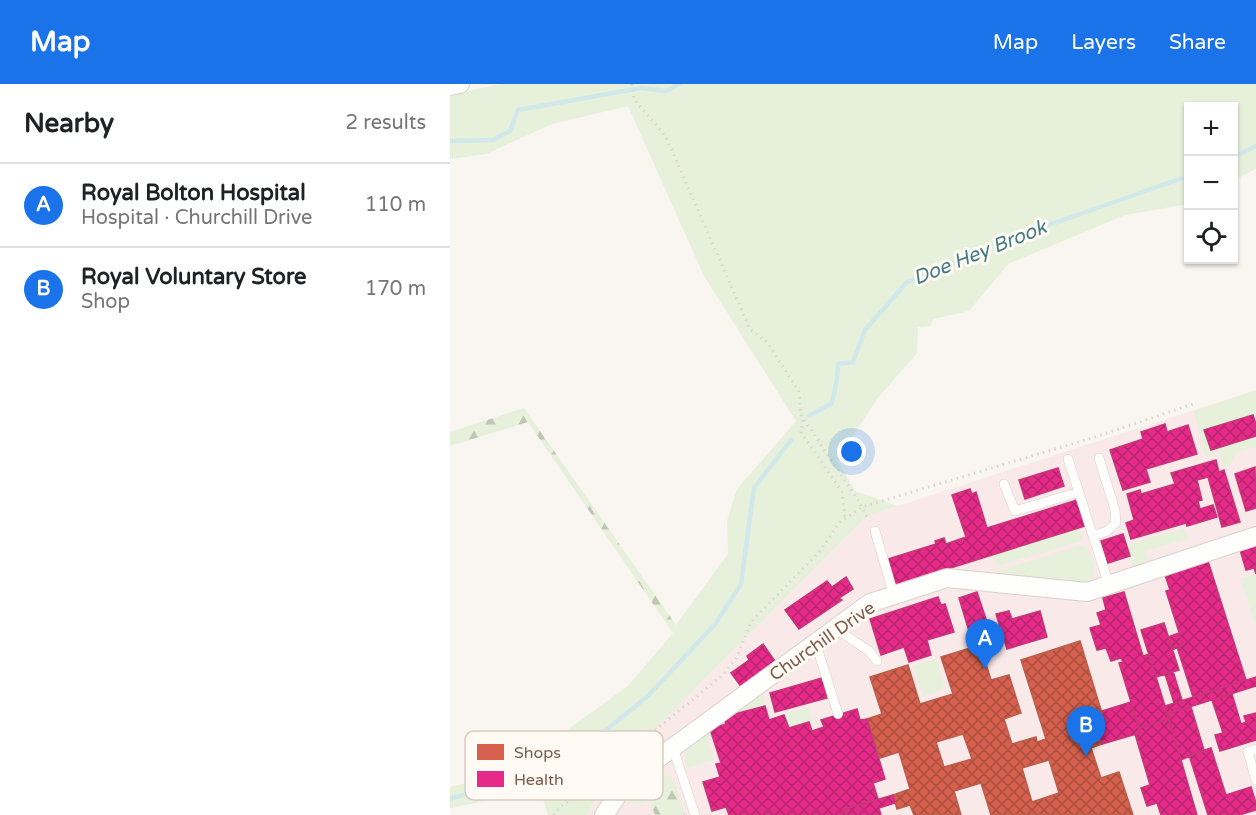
<!DOCTYPE html>
<html lang="en">
<head>
<meta charset="utf-8">
<style>
  :root { --surface:#fff; --page:#f6f6f6; --text:#202124; --muted:#757577; --line:#e0e0e0; --accent:#1a73e8 }
  body { margin:0; font-family:"Varela Round",sans-serif; background:var(--page); color:var(--text) }
  .controls { position:absolute; right:18px; top:18px; display:grid; overflow:hidden; border-radius:0px; box-shadow:0 2px 4px #0004 }
  .controls button { width:54px; height:54px; display:grid; place-items:center; padding:0; border:0; border-bottom:2px solid var(--line); background:var(--surface); color:var(--text); font:30px sans-serif }
  .you { position:absolute; left:402px; top:368px; width:21px; height:21px; margin:-15px; border:4px solid #fff; border-radius:50%; background:#1a73e8; box-shadow:0 0 0 9px #1a73e833 }
  .badge { display:grid; place-items:center; width:39px; height:39px; border-radius:50%; background:var(--accent); color:#fff; font-size:20px; font-weight:700 }
  .pin { position:absolute; translate:-50% -50px; filter:drop-shadow(0 2px 3px #0008) }
  .pin::after { content:''; position:absolute; top:32px; width:21px; height:18px; background:inherit; clip-path:polygon(0 0,100% 0,50% 100%) }
  .list { margin:0; padding:0; list-style:none }
  h2 { display:flex; justify-content:space-between; align-items:center; height:78px; margin:0; padding:0 24px; font-size:26px }
  h2 small { font-size:20px; font-weight:400; color:var(--muted) }
  .list li { display:grid; grid-template-columns:39px 1fr auto; gap:18px; align-items:center; box-sizing:border-box; height:84px; padding:0 24px; border-top:2px solid var(--line) }
  .list b { display:block; font-size:22px; white-space:nowrap }
  .list p { margin:0; font-size:20px; white-space:nowrap; color:var(--muted) }
  .list em { font-size:20px; font-style:normal; color:var(--muted) }
  .icon { flex:none; width:33px; height:33px; fill:none; stroke:currentColor; stroke-width:2; stroke-linecap:round; stroke-linejoin:round }
  .map { position:relative; flex:none; width:806px; height:731px; overflow:hidden }
  header { display:flex; align-items:center; gap:36px; box-sizing:border-box; height:84px; padding:0 30px; background:var(--accent); color:#fff }
  header strong { font-size:28px }
  nav { display:flex; gap:33px; margin-inline-start:auto; font-size:21px }
  main { display:flex }
  aside { flex:1; background:var(--surface) }
  .map>svg:first-child { display:block }
  .medical { fill:#fae9e9 }
  .green { fill:#e7f0db }
  .forest { fill:url(#forest-firs) }
  .shops { fill:url(#shops-cross-hatch); stroke:#ba5f4d; stroke-width:1.5; fill-rule:evenodd }
  .health { fill:url(#health-cross-hatch); stroke:#c63878; stroke-width:1.5 }
  .lines { fill:none; stroke-linecap:round; stroke-linejoin:round }
  .stream { stroke:#d0e8ea; stroke-width:4.5 }
  .service-casing { stroke:#d7d1cb; stroke-width:10 }
  .minor-casing { stroke:#d7d1cb; stroke-width:20 }
  .path { stroke:#dcd5d0; stroke-width:3; stroke-dasharray:1.5 4.5; stroke-linecap:butt }
  .service { stroke:#fefefd; stroke-width:9 }
  .minor { stroke:#fefefd; stroke-width:18 }
  .labels { text-anchor:middle; dominant-baseline:central; stroke-width:6; stroke-linejoin:round; paint-order:stroke }
  .street-label { font-size:18px; fill:#7a5c4d; stroke:#fffaf3 }
  .water-label { font-size:20px; font-style:italic; fill:#437c86; stroke:#fffaf3 }
  .key { fill:#fffaf3; stroke:#d7cbc1; stroke-width:1.5 }
  .key-label { font-size:16px; fill:#7a5c4d }
</style>
</head>
<body>
<header>
<strong>Map</strong>
<nav><a>Map</a><a>Layers</a><a>Share</a></nav>
</header>
<main>
<aside>
<h2>Nearby<small>2 results</small></h2>
<ul class="list">
<li><span class="badge">A</span><div><b>Royal Bolton Hospital</b><p>Hospital · Churchill Drive</p></div><em>110 m</em></li>
<li><span class="badge">B</span><div><b>Royal Voluntary Store</b><p>Shop</p></div><em>170 m</em></li>
</ul>
</aside>
<div class="map">
<svg width="806" height="731" viewBox="0 0 806 731">
  <defs>
    <pattern id="forest-firs" width="22" height="20" patternUnits="userSpaceOnUse" patternTransform="scale(1.5)"><rect width="22" height="20" fill="#e7f0db"/><path d="M5 1l3.5 6h-7zM16 11l3.5 6h-7z" fill="#c0c6b4"/></pattern>
    <pattern id="shops-cross-hatch" width="8" height="8" patternUnits="userSpaceOnUse" patternTransform="scale(1.5)"><rect width="8" height="8" fill="#d6604d"/><path d="M0 0l8 8M0 8l8-8" fill="none" stroke="#aa4f40"/></pattern>
    <pattern id="health-cross-hatch" width="8" height="8" patternUnits="userSpaceOnUse" patternTransform="scale(1.5)"><rect width="8" height="8" fill="#e7298a"/><path d="M0 0l8 8M0 8l8-8" fill="none" stroke="#b6266d"/></pattern>
  </defs>
  <rect width="100%" height="100%" fill="#f9f5f0"/>
  <path class="medical" d="M806,306V731H137L154,696L417,432Z"/>
  <path class="green" d="M51,0H806V85L784,96V22H738V120L675,131L558,180L519,227L483,235L480,242L468,243L467,269L427,315L387,376L405,407L447,422L417,432L154,696L137,731H98L90,706L0,724V703L27,696L87,668L178,602L223,549L226,541L278,470L277,437L287,405L346,337L254,192L178,22L102,40L36,70L0,75V11Z
    M806,306V331L754,347L761,366L806,352V363L788,368L778,383L774,384L769,368L755,373L744,327Z
    M627,444L633,453L629,458L546,482L542,471Z
    M734,444L738,455L695,467L698,477L683,482L676,461Z
    M633,461C644,469 644,480 644,493L636,500L549,493L547,487Z
    M806,490V543L790,494Z
    M486,575L495,604L473,612L463,582Z
    M312,606L315,620L274,633L276,640L260,645L263,653L257,656L264,676L238,684L234,674L237,659L272,633Z
    M358,623L364,642L361,643L358,638L339,644L334,631Z"/>
  <path class="forest" d="M74,324L226,541L223,549L78,338L0,362V348Z
    M215,691L223,694L235,731H205L200,717L184,721L176,720L192,702Z"/>
  <path class="shops" d="M630,557L655,639L647,641L652,660L641,664L651,694L669,688L683,731H541L531,699L504,707L511,731H464L460,721L447,725L443,711L460,705L449,668L430,674L417,635L432,630L420,593L458,581L470,620L503,610L491,573L530,561L541,596L559,591L571,629L554,635L562,660L586,653L587,658L596,655L571,576ZM513,650L522,675L494,683L486,658ZM599,676L609,709L582,718L572,684Z"/>
  <path class="health" d="M803,331L806,340V352L761,366L754,346Z
    M715,340L717,348L738,341L747,370L696,385L700,398L673,406L660,366L693,355L691,348Z
    M766,376L769,388L774,386L790,438L772,443L758,393L747,396L752,416L748,417L750,425L763,421L767,433L737,442L736,439L681,455L676,439L684,436L677,410L690,406L691,410L725,400L721,389Z
    M805,383L806,424L796,427L785,390Z
    M608,384L614,402L575,415L569,396Z
    M520,405L522,410L526,408L537,444L627,416L635,442L446,501L438,475L486,460L485,457L494,454L496,460L516,453L502,411Z
    M673,450L680,472L658,479L651,457Z
    M806,458V490L804,484L796,486L790,466Z
    M758,477L796,596L743,613L727,563L733,561L716,507L720,506L715,491Z
    M396,493L403,505L389,514L392,516L349,545L335,526L377,497L382,503Z
    M527,508L537,538L518,544L509,514Z
    M674,508L693,572L699,570L719,635L689,644L669,579L673,578L671,574L661,577L656,564L647,566L640,544L651,541L647,529L656,526L653,514Z
    M488,513L491,521L495,520L504,548L477,556L481,571L459,578L454,563L431,571L420,535Z
    M559,527L562,535L590,527L597,553L557,565L546,530Z
    M714,539L729,586L706,593L691,546Z
    M729,549L733,561L722,566L718,553Z
    M313,560L327,580L292,604L281,589L299,576L297,572Z
    M723,587L732,616L724,619L715,590Z
    M806,593V602L717,630L715,622Z
    M372,594L377,614L325,628L320,609Z
    M782,610L791,640L796,638L794,632L806,629V656L770,667L765,651L773,649L762,616Z
    M681,618L690,649L652,660L647,641L655,639L652,627Z
    M315,622L319,636L334,631L339,644L359,638L362,647L374,643L371,636L407,625L410,636L417,635L435,695L423,699L428,715L395,725L397,731H279L276,723L262,727L253,698L270,693L266,680L271,679L260,645L276,640L273,633Z
    M741,623L754,666L731,676L717,630Z
    M719,635L731,676L747,731H711L707,719L697,722L691,704L700,701L685,650L690,649L689,644Z
    M761,664L776,711L801,703L806,719V726L789,731H758L739,671Z
    M443,711L445,719L429,724L431,731H397L395,725Z"/>
  <g class="lines">
    <path class="stream" d="M0,57L43,56L60,47L68,26L191,4L216,7L229,0
      M784,73L806,62
      M359,332L382,319L387,295L388,280L403,278L415,246L457,198L548,159L738,92
      M0,715L91,687L144,656L198,612L266,539L291,500L304,404L341,356"/>
    <g class="service-casing">
      <path id="service" d="M618,375L659,501
        M554,400L565,427L629,408
        M425,447L444,512
        M643,452L657,447L666,439L665,426L649,374
        M386,545L419,567L427,577
        M366,560L388,630
        M223,664L245,731
        M806,665L798,668L806,696"/>
    </g>
    <g class="minor-casing">
      <path id="minor" d="M0,2L10,0
        M154,731L173,703L192,686L420,519L497,494L637,508L806,452"/>
    </g>
    <path class="path" d="M182,0L184,15L216,53L300,245L318,259L349,308L351,331L408,416L419,437
      M353,336L351,348L392,408L395,433
      M104,731L107,726L274,590L287,573L301,538L370,467L390,438L412,423L645,353L743,320"/>
    <use href="#service" class="service"/>
    <use href="#minor" class="minor"/>
  </g>
  <g class="labels">
    <g class="street-label">
      <text transform="translate(372 557) rotate(-35)">Churchill Drive</text>
    </g>
    <g class="water-label">
      <text transform="translate(530 169) rotate(-22)">Doe Hey Brook</text>
    </g>
  </g>
  <rect x="15" y="647" width="198" height="69" rx="9" class="key"/>
  <rect x="27" y="660" width="27" height="16" fill="#d6604d"/>
  <rect x="27" y="687" width="27" height="16" fill="#e7298a"/>
  <g class="key-label">
    <text x="64" y="674">Shops</text>
    <text x="64" y="701">Health</text>
  </g>
</svg>
<div class="controls">
<button>+</button>
<button>−</button>
<button><svg class="icon" aria-label="locate" viewBox="0 0 24 24"><circle cx="12" cy="12" r="6"/><path d="M12 2v4M12 18v4M2 12h4M18 12h4"/></svg></button>
</div>
<div class="you"></div>
<div class="pin badge" style="left:535px;top:585px">A</div>
<div class="pin badge" style="left:636px;top:672px">B</div>
</div>
</main>
</body>
</html>
